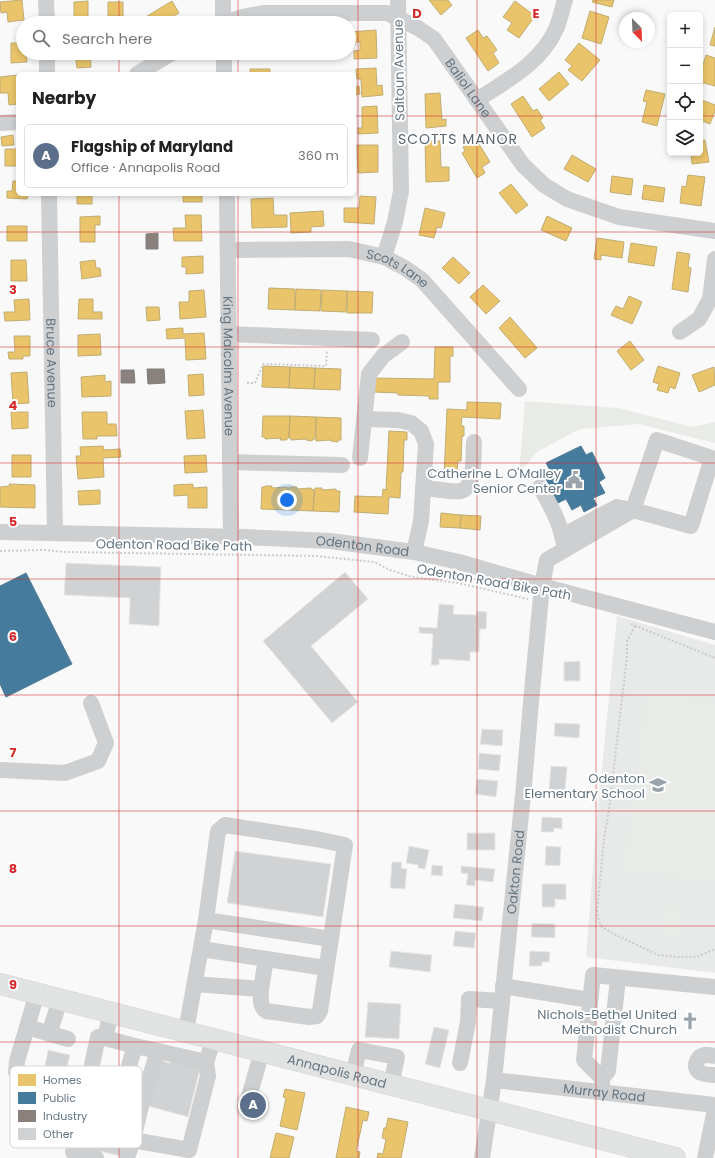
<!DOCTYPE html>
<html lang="en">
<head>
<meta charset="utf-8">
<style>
  :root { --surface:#fff; --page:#f6f6f6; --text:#222; --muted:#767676; --line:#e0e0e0; --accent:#0f766e }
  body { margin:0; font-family:Poppins,sans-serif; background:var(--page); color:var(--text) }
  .controls { position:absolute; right:12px; top:12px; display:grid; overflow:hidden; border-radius:6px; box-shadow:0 2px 6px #0003 }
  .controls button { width:36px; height:36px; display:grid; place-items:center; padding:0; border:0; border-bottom:1px solid var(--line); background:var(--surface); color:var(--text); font:20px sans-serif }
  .compass { position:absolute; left:619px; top:12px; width:36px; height:36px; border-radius:50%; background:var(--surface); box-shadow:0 2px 6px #0003; rotate:157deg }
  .you { position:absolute; left:287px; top:500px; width:14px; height:14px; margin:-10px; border:3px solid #fff; border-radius:50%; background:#1a73e8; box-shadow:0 0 0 6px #1a73e833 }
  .badge { display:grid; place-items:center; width:26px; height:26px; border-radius:50%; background:var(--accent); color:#fff; font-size:13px; font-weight:700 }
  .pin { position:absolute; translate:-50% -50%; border:2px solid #fff; box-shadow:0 1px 4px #0006 }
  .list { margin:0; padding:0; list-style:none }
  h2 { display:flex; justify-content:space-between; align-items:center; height:52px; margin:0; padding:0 16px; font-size:17px }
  h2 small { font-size:13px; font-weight:400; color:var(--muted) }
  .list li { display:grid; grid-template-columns:26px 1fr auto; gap:12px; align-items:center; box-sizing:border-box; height:64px; margin:0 8px 8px; padding:0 8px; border:1px solid var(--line); border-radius:6px }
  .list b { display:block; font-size:15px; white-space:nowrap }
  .list p { margin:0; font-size:13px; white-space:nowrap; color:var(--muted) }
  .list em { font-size:13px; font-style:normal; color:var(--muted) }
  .icon { flex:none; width:22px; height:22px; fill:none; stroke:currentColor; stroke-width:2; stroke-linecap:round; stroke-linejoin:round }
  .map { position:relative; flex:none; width:715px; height:1158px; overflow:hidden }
  .search { position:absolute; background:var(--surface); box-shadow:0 2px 6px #0003; left:16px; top:16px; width:340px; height:44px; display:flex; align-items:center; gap:10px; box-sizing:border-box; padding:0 14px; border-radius:22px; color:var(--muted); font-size:15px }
  .panel { position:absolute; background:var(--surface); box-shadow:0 2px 6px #0003; left:16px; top:72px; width:340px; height:124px; border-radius:6px }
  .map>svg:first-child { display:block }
  .built { fill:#e8e9e9 }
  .green { fill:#e8ebe6 }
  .homes { fill:#e9c46a; stroke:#c1ad72 }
  .public { fill:#457b9d; stroke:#4f7a95 }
  .industry { fill:#8a817c; stroke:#7f7e7e }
  .building { fill:#d0d2d3; stroke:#e8e8e8 }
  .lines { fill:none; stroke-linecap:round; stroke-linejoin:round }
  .major-casing { stroke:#d5d6d7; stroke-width:22 }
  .path { stroke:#cbcccd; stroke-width:2; stroke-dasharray:2 2; stroke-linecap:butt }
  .minor { stroke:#cecfd0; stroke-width:16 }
  .major { stroke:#e1e2e2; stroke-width:21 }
  .grid { fill:none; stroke:#d62828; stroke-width:1; stroke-opacity:0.55 }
  .labels { text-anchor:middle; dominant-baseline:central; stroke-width:4; stroke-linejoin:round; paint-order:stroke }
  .street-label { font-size:13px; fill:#657683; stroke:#fff }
  .poi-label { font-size:13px; fill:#657683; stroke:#fff; text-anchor:end }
  .neighbourhood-label { font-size:14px; letter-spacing:1px; fill:#57646e; stroke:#fff }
  .key { fill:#fff; stroke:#d1d6da; stroke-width:1 }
  .key-label { font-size:11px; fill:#657683 }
  .grid-label { font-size:13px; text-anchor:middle; font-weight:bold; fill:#d62828; stroke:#fff; stroke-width:4; stroke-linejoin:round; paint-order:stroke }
</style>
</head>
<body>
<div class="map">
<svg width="715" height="1158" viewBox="0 0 715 1158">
  <rect width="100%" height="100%" fill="#f9f9f9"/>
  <path class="built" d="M617,616L715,645V973L586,957L597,818Z"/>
  <path class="green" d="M525,401L618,408L692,427L715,422V443L639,424L580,429L537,452L519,473Z
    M646,693L715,701V882L623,871Z
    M664,907L683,908L681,937L662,935Z"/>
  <path class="homes" d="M22,0L24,20L8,22L7,12L1,13L0,2Z
    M429,0H448L452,5L441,15Z
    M593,0H614L612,7L592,2Z
    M88,1V19L74,20V2Z
    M172,1L179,13L163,22L164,23H147L144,18Z
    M515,1L535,16L519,38L507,30L512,23L503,17Z
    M108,2H123V16H108Z
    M590,11L609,17L601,44L582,38Z
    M715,27V46L710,45Z
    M376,30L377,58L354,59V51L360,50V42H355V45H349V32Z
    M478,30L483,38L487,36L497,50L493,53L499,63L488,71L466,38Z
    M11,43H23V53H26L27,62L11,63Z
    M579,43L600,60L582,81L568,70L572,66L565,60Z
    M75,53H90L91,67L77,68Z
    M706,55L715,58V86L700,82V74Z
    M376,68L377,86L382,85L383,95L362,97L361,79H357L356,69Z
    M250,69H270V74H250Z
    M559,72L569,84L549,101L539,89Z
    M18,75V104L9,105L8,93H0V77Z
    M359,86L360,94L354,95V87Z
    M646,90L665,94L657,126L642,122L647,102L643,101Z
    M440,93L442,120L446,119V126L426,128L425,94Z
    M523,96L533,111L537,109L543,118L540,120L545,128L532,137L511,104Z
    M702,100L715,105V111L710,124L700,120V106Z
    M377,106L378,133L358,134V128H362V107Z
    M13,135L14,145L2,146L1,137Z
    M476,139L490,162L482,167L485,173L477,178L462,153L465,151L463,147Z
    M705,140L709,162L692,164L691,153H700V141Z
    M425,141H440L441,167H449V181L426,182Z
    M357,145H378V172L358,173Z
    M5,149H18V166H5Z
    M572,155L596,169L588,182L564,169Z
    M688,175L705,177L701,206L680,203L682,186L686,187Z
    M612,176L633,179L631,195L610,192Z
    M13,181H18V194H28L27,199L7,198V191H12Z
    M511,184L528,205L516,214L499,193Z
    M644,185L665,188L663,202L642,199Z
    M77,194H92V204H77Z
    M183,194H202V202H183Z
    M360,196L376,197L374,224L344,222V208H359Z
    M273,198L274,215H287V227L252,228L251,199Z
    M425,208L445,213L441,228L437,227L434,238L419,235Z
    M323,211L324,226L311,227V232L291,233L290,213Z
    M185,215H201L202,241H174L173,228H186Z
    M100,216V225H95V242H80V217Z
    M547,216L572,228L566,241L541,230Z
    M7,226H27V241H7Z
    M597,238L624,242L622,258L601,255V260L594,259Z
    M631,243L657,247L654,266L628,262Z
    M677,252L690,254L688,267L691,268L688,292L672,289Z
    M203,256V273L186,274V267H182V257Z
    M453,257L470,273L459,284L442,268Z
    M11,260H26L27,281H11Z
    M95,260L96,268H100L101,276L82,279L80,262Z
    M483,285L500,301L486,314L470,297Z
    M269,288L295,289V310L268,309Z
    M296,289L321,290L320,311L295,310Z
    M204,290L206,317L180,319L179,302H189V291Z
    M322,290L347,291L346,312L321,311Z
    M347,291L373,292L372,313H347Z
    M629,296L642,302L632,324L611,315L616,306L623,309Z
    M29,299L30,320L5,321L4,312H15L14,300Z
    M79,299H93V312H102V319H78Z
    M146,307H159L160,320L147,321Z
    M510,317L537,348L525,358L499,328Z
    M183,328V334L204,333L206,359L186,360L185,338L167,339L166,329Z
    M100,334L101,355L78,356V335Z
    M14,336H30V356H23V359H9L8,352H15Z
    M630,341L644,360L631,370L617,351Z
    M435,347H453V356H450V382H438V399H429V396L398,395V393L373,392V378L434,379Z
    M263,366L290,367L289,388L262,387Z
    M658,366L680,373L675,389L670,387L668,393L657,390L659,384L653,382Z
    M290,367L315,368L314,389L289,388Z
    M714,367L715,385L699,392L692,375Z
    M315,368L341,369L340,390L314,389Z
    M27,372L29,403L13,404L11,373Z
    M203,374L204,395L189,396L188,375Z
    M105,375V382L111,381V396L82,397L81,377Z
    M467,402L501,403L500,419L462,417L461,426H464V436H462L461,461H458L457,471H460V478L444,477L447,409L467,410Z
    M203,410L205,438L187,439L185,411Z
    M11,412H28V428L12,429Z
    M82,412H107V424H116L117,436H97V439H83Z
    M263,416H290L289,438H287V440H280L281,438L265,439V437H262Z
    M290,416L316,417L315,439H313L312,441L306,440V439L291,440V438H289Z
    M316,417L341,418V440H338V442L331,441V440L316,441Z
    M389,431L407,432V440H404L403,472H401L400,498L389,497L388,514L354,512L355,496L382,497L383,489L386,490Z
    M103,446L104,450L120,449L121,457L103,458L104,477L78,479L76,456H81L80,447Z
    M12,455H31V477H12Z
    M206,455L207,472L185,473L184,456Z
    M9,484L35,485V508L0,507V487L10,486Z
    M193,484V488L207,487V508H188V495L174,496V485Z
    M265,486H272V488L287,487V488H288V510L261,509L262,487H265Z
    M289,487H297V489L311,488V489L314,490L313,511L288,510Z
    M315,488H322V490L336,489V491H340L339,512L313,511Z
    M100,490V504L79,505L78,491Z
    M441,513L461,515L460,528L440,527Z
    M461,515L481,516L480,530L460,528Z
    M285,1089L305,1093L297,1130L280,1126L286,1098L283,1097Z
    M346,1107L369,1112L367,1121L363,1120L356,1151L360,1152L359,1158H336Z
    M388,1118L408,1122L401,1158H377L378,1153L383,1154L386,1139L382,1138L384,1128H386Z
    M276,1133L294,1137L289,1158H270Z"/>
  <path class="public" d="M581,446L586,455L592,452L605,478L599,482L605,493L593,498L597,505L584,512L581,505L572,510L566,499L558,503L545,477L552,474L546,463Z
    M26,573L72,664L6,697L0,684V586Z"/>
  <path class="industry" d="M158,233V249H146V234Z
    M147,369H164L165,383L148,384Z
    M121,370H134L135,383H121Z"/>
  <path class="building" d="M66,563L161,567L159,626L129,624L130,598L64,595Z
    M345,572L368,599L311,646L358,702L332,723L263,641Z
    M439,604L454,605L453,614L476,615L477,611L487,612L486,629H480L479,652H470V661L439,659V665H431L433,634L419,633V627L437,628Z
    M580,661V681H564V662Z
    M555,723L580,724L579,738L554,736Z
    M482,729L503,730L502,746L480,744Z
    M479,753L501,755L499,771L478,769Z
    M551,766L567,767L565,791L549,789Z
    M477,779L498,781L496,797L475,794Z
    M542,817L562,818V829L554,828V832H541Z
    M467,833H495V850H467Z
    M409,846L429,850L425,869L418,868V865L406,863Z
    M546,846L561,847L560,866L545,865Z
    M235,851L331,864L323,917L227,903Z
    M392,862H402L401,868L407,869L405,889L390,888Z
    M432,865L443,866L442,876L431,875Z
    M461,866L495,869L493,882L475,880V886L466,885L468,874L461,873Z
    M542,884H566V900L555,899V907H542Z
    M455,904L484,907L482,921L453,918Z
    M532,923L555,924V938L531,937Z
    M455,931L476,933L474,948L453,946Z
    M391,951L432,955L430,972L389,967Z
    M530,951L550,952L549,962H542V966H529Z
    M368,1002L401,1004L399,1039L365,1037Z
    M434,1027L449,1030L440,1068L425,1064Z
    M48,1050L70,1055L66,1071L45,1066Z
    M172,1057L201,1065L188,1117L148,1106L160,1060L170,1063Z
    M74,1093L132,1106L121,1156L63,1143Z"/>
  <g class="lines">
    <g class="major-casing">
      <g id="major">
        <path id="s8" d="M0,984L675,1158"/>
      </g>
    </g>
    <path class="path" d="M247,383H255L263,364L326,366L327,351
      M0,551L43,550L66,552L316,556L374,562L390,570L412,577L458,583L528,599
      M631,624L715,658
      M635,626L627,641V656L609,809L604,838L597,913L599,921L602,927L612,933L658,955L678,957H697L715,949"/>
    <g class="minor">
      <path d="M46,0L47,23"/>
      <path d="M223,0V23"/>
      <path id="s1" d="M224,23L242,17L263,13H387L418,28L434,39L523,165L544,185L567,199L619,217L715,231"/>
      <path d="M47,53V74"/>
      <path d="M224,53V74"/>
      <path d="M137,74L172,53"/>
      <path d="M477,100C506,81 541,63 556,29C560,20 562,9 565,0"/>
      <path d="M0,123L18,122"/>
      <path id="s2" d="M49,194L55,533"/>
      <path id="s3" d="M227,194L231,537"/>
      <path id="s4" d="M228,250L349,249L384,257L405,268L422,280L519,389"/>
      <path d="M384,257L395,222L401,191L398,0"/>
      <path d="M680,332L699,319L710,299L715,259"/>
      <path d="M229,334L372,340"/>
      <path d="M364,419L398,420L411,423L421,431L426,444L421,521L414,552"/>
      <path d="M360,458L369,374L383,356L402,342"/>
      <path d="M230,462L342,465"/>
      <path d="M540,487C551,506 560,522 564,544"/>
      <path d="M423,488C431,488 454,493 461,491C476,487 473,455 474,442"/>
      <path id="s5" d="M0,532L243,537L330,541L414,552L459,562L542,586L715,632"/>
      <path d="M0,770L65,773L98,761L106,743L91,703"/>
      <path d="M206,920L331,939"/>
      <path d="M201,949L326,968"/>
      <path d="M503,986L590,1000"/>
      <path d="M261,989L266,959"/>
      <path d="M37,993L17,1061L16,1072L19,1077L43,1086"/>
      <path d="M111,1012L105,1038L98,1037L87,1088L120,1096L135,1046L158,1051L142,1102L120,1096"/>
      <path d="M27,1027L68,1039"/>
      <path d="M186,1031L206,920L218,831L225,825L316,839L345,845L320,1011L317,1016L309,1017L266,1011C259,1005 261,997 261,989L194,984"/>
      <path d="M49,1034L60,1000"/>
      <path d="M105,1038L135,1046"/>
      <path d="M158,1051L206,1062L214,1039"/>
      <path d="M715,1056C712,1055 708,1055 705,1055C698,1056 692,1066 699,1072C704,1075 710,1075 715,1075"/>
      <path d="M460,1063L468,1022L469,999L502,1001"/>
      <path d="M353,1075L359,1050L397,1057L391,1085"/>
      <path d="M602,1078L584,1060L593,975L715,987"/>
      <path id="s6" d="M494,1080L715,1105"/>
      <path d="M602,1088V1078L608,1071L618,978"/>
      <path d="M249,1097L262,1051"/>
      <path d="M142,1102L133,1140L189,1150L208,1076L206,1062"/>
      <path d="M73,1152L96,1158"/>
      <path d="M127,1158L133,1140"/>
      <path id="s7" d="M482,1158L494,1080L524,785L531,702L542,586L547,560L633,510L691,526L712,458L657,440L633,510L617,507L562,536"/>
      <path d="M705,1158L715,1109"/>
    </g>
    <use href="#major" class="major"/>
  </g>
  <path class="grid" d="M119,0V23M238,0V23M358,0V1158M477,0V1158M596,0V1158M119,53V74M238,53V74M0,116H18M354,116H670M700,116H715M119,194V1158M238,194V1158M0,232H715M0,347H715M0,463H715M0,579H715M0,695H715M0,811H715M0,926H715M0,1042H715"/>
  <defs>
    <g id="civic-bare" transform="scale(1.38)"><path d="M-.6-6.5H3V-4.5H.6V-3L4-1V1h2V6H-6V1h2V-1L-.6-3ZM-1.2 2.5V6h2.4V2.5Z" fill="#99a4ac" stroke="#fff" stroke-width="2.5" paint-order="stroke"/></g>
    <g id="school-bare" transform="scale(1.38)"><path d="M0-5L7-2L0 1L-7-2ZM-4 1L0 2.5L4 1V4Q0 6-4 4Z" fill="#99a4ac" stroke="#fff" stroke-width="2.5" paint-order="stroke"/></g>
    <g id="church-bare" transform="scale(1.38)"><path d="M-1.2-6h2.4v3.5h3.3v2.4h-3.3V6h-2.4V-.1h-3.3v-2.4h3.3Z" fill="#99a4ac" stroke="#fff" stroke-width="2.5" paint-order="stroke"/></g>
  </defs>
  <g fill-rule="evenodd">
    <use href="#civic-bare" x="574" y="480"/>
    <use href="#school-bare" x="658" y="785"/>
    <use href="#church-bare" x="690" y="1021"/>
  </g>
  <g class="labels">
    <g class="street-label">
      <text transform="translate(399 70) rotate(-91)">Saltoun Avenue</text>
      <text stroke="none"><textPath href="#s1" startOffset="278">Baliol Lane</textPath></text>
      <text stroke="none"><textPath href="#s4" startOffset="174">Scots Lane</textPath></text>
      <text stroke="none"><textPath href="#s2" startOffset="169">Bruce Avenue</textPath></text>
      <text stroke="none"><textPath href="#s3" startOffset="172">King Malcolm Avenue</textPath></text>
      <text transform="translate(174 545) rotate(1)">Odenton Road Bike Path</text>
      <text stroke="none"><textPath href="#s5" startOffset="363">Odenton Road</textPath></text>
      <text transform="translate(494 582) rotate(10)">Odenton Road Bike Path</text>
      <text stroke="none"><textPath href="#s7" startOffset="288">Oakton Road</textPath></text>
      <text stroke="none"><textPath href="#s8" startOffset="348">Annapolis Road</textPath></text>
      <text stroke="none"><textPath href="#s6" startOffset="111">Murray Road</textPath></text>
    </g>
    <g class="poi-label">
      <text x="561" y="473">Catherine L. O'Malley<tspan x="561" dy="15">Senior Center</tspan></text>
      <text x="645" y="778">Odenton<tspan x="645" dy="15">Elementary School</tspan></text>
      <text x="677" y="1014">Nichols-Bethel United<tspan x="677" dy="15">Methodist Church</tspan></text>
    </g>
    <g class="neighbourhood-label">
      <text x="458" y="139">SCOTTS MANOR</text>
    </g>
  </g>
  <rect x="10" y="1066" width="132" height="82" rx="6" class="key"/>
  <rect x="18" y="1074" width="18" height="12" fill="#e9c46a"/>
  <rect x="18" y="1092" width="18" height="12" fill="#457b9d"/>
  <rect x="18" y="1110" width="18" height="12" fill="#8a817c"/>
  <rect x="18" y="1128" width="18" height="12" fill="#d0d2d3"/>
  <g class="key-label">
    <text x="43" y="1084">Homes</text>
    <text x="43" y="1102">Public</text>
    <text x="43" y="1120">Industry</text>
    <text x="43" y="1138">Other</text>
  </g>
  <g class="grid-label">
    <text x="417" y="18">D</text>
    <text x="536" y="18">E</text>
    <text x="13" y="294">3</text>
    <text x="13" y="410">4</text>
    <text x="13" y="526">5</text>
    <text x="13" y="641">6</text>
    <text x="13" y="757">7</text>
    <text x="13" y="873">8</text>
    <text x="13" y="989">9</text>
  </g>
</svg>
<div class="controls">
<button>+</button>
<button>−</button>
<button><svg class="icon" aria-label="locate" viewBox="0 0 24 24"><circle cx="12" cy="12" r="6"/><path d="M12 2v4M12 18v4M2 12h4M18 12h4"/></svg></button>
<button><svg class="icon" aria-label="layers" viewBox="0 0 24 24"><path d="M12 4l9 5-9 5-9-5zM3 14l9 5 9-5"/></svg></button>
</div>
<svg class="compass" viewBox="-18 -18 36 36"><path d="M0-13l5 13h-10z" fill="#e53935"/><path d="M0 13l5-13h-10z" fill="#767676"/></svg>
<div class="you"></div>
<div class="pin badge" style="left:253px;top:1105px;background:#5c6f8a">A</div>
<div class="search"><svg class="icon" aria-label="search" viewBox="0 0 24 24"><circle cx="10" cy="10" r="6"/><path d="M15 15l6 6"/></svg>Search here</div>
<section class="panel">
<h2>Nearby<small></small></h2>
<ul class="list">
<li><span class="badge" style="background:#5c6f8a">A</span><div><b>Flagship of Maryland</b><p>Office · Annapolis Road</p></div><em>360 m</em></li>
</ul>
</section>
</div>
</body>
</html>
